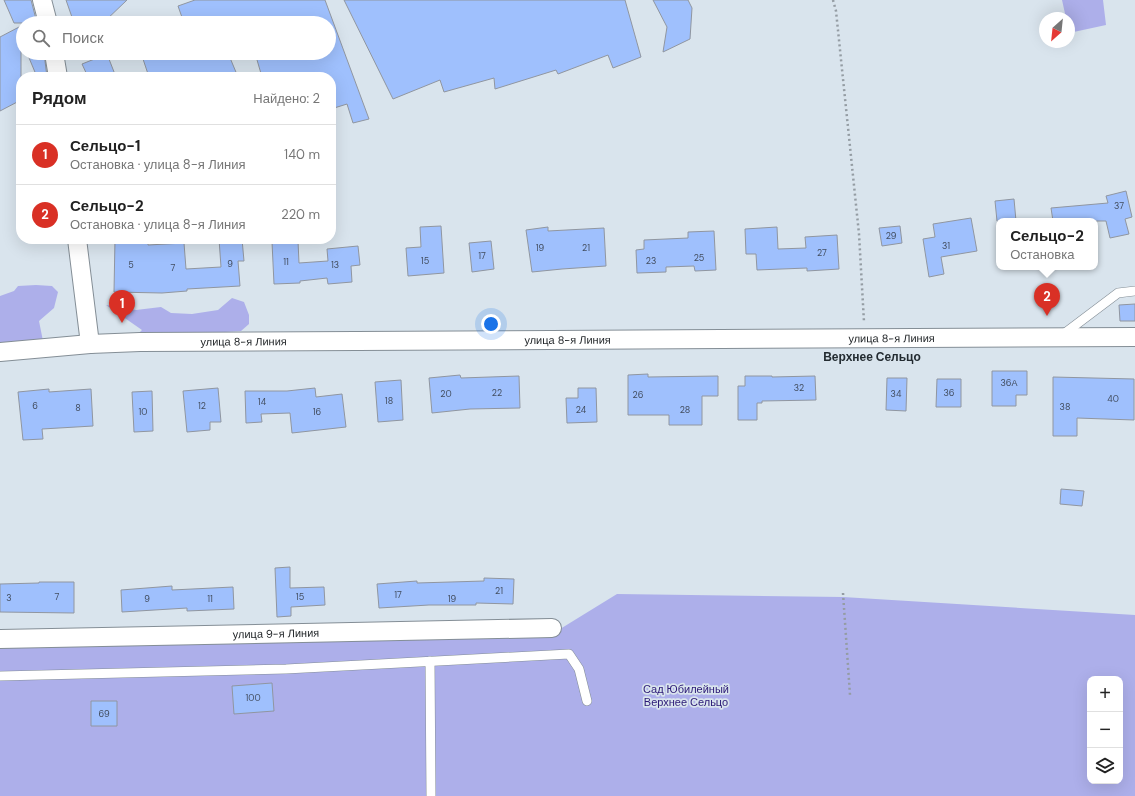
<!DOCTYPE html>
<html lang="ru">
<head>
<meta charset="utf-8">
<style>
  :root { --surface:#fff; --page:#f2f2f2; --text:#222; --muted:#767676; --line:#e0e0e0; --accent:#d93025 }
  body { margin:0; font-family:"DM Sans",sans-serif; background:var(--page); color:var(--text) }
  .controls { position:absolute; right:12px; bottom:12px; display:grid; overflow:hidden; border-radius:8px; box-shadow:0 4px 16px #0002 }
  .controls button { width:36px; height:36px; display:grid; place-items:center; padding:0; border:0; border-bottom:1px solid var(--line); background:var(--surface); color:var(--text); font:20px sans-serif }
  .compass { position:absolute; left:1039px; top:12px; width:36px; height:36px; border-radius:50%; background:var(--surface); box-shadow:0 4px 16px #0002; rotate:207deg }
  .you { position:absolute; left:491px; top:324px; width:14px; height:14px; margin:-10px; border:3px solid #fff; border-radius:50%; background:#1a73e8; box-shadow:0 0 0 6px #1a73e833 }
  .badge { display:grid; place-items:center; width:26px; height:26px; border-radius:50%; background:var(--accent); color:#fff; font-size:13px; font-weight:700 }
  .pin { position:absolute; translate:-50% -33px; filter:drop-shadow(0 1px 2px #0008) }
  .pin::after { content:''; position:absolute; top:21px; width:14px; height:12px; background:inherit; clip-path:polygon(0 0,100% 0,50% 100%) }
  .popup { position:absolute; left:996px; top:218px; width:102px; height:52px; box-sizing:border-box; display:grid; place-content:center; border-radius:8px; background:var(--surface); filter:drop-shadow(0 1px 3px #0005); font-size:13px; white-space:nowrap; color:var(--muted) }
  .popup b { font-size:15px; color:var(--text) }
  .popup::after { content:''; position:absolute; left:50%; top:100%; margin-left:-8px; border:8px solid transparent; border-top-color:var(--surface) }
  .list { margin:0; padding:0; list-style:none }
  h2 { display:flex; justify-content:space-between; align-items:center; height:52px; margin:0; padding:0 16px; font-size:17px }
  h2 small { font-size:13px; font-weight:400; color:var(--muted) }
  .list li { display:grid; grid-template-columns:26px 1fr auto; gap:12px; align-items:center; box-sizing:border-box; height:60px; padding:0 16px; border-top:1px solid var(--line) }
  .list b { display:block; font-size:15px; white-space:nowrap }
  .list p { margin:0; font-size:13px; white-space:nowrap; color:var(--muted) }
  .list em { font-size:13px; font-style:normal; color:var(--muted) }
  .icon { flex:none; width:22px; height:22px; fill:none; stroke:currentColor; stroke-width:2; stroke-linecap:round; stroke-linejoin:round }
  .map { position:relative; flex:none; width:1135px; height:796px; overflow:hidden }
  .search { position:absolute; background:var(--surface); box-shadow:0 4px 16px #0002; left:16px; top:16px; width:320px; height:44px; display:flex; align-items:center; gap:10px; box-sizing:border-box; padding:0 14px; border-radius:22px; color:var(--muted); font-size:15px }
  .panel { position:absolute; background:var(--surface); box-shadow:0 4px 16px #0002; left:16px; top:72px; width:320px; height:172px; border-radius:16px }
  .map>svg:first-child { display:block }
  .green { fill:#adafea; fill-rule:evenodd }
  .building { fill:#9fc0fd; stroke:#9096a0 }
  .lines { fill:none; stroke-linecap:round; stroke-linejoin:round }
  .lane-casing { stroke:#848e96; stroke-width:10 }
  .street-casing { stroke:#848e96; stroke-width:20 }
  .path { stroke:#949ca3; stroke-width:2.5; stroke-dasharray:2 3; stroke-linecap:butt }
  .lane { stroke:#fff; stroke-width:9 }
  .street { stroke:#fff; stroke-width:18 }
  .labels { text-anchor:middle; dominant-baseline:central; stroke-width:3.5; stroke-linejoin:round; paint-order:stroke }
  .number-label { font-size:9px; fill:#424d5f }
  .street-label { font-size:11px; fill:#23272a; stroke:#d9e4ed }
  .park-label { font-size:11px; fill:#2b1976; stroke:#d9e4ed }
  .neighbourhood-label { font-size:12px; font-weight:bold; fill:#232b31; stroke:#d9e4ed }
</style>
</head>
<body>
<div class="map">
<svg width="1135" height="796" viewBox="0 0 1135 796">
  <rect width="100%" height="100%" fill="#d9e4ed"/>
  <path class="green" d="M1062,0H1103L1106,25L1069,33V18H1066Z
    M36,285L52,286L58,292L54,308L39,321L43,341L0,344V296L14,291L18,286Z
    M232,298L244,302L249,315V324L241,331L134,338L142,330L106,305L136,310L161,307L171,313L192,314L218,310Z
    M617,594L843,597L1135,615V796H0V643L552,634ZM1090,679H1120V781H1090Z"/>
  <path class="building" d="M4,0H31L37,23H14Z
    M66,0H127L103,23H74Z
    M195,0H325L369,119L353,123L347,104L331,109V77H262L255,53H329V23H184L178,6Z
    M344,0H625L641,57L613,68L608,55L558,74L556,70L495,89L494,78L444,92L440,80L393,99Z
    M653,0H688L692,8L690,39L663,52L667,27Z
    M21,26V100L0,111V37Z
    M27,53H44L47,77H37Z
    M141,53H228L238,77H149Z
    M107,54L116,77H88L82,64Z
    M1126,191L1132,217L1125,219L1129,234L1110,238L1106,221H1053L1051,208L1108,203L1106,196Z
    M1014,199L1016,221H997L995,201Z
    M971,218L977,251L941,257L944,274L929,277L923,239L935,237L933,224Z
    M441,226L444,273L408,276L406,248L421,247L420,227Z
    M900,226L902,243L882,246L879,228Z
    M548,227V231L604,228L606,266L562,269L532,272L526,230Z
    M777,227L778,249L806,248L805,237L837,235L839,269L807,271V268L757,270L756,254H746L745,229Z
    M714,231L716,270L695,271L694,266L666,267V272L637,273L636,250L644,249V240L688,238V232Z
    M115,239H148V245L184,243L186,269L221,267L219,239H242L244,261H238L240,286L187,289V291L162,293L114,292Z
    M298,241L299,263L328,261L327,249L358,246L360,265L351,266L352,282L328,284L327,278L300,281V283L274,284L272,242Z
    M491,241L494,269L472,272L469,243Z
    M1135,304V321H1120L1119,305Z
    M992,371H1027V395H1016V406H992Z
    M648,374V377L718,376V396H702V425H669V415H628V375Z
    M460,375L461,378L519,376L520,408L470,409L432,413L429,378Z
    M745,376H772V377L815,376L816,400L762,401V403H757V420H738V386H745Z
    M1053,377L1134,379V420L1077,418V436H1053Z
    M887,378H907L906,411L886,410Z
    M937,379H961V407H936Z
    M401,380L403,420L378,422L375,382Z
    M218,388L221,422H210V430L187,432L183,391Z
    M315,388L316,397L342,394L346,427L292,433L290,413L261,414L262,422L246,423L245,391H287Z
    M578,388H596L597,422L567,423L566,398H578Z
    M49,389V392L91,389L93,426L42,429L43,439L23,440L18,392Z
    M152,391L153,431L134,432L132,392Z
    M1061,489L1084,491L1082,506L1060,504Z
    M290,567V588L324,587L325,605L291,607V616L277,617L275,568Z
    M484,578L514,579L513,604L476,603V605H429L379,608L377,584L417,581V583L484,581Z
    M39,582H74V613L0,612V584L39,583Z
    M172,586V590L233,587L234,609L187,611V608L122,612L121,590Z
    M272,683L274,711L234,714L232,686Z
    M91,701H117V726H91Z"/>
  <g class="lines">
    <g class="lane-casing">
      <path id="lane" d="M1061,336L1118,293L1135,291
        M430,661L431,796
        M0,676L286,669L569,654L579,669L587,701"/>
    </g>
    <g class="street-casing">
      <g id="street">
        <path d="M42,0L48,23"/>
        <path d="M54,53L58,77"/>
        <path d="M77,239L90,344"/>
        <path id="s1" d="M0,352L90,344L140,342L1135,337"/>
        <path id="s2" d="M0,639L552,628"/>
      </g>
    </g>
    <path class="path" d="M833,0L836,11L859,234L864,322
      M843,593L850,695"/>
    <use href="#lane" class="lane"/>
    <use href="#street" class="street"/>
  </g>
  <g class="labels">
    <g class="number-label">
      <text x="1119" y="206">37</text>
      <text x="891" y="236">29</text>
      <text x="946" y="246">31</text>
      <text x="540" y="248">19</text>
      <text x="586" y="248">21</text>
      <text x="822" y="253">27</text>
      <text x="482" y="256">17</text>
      <text x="699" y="258">25</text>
      <text x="425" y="261">15</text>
      <text x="651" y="261">23</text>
      <text x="286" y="262">11</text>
      <text x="230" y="264">9</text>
      <text x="131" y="265">5</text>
      <text x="335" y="265">13</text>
      <text x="173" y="268">7</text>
      <text x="1009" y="383">36А</text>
      <text x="799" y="388">32</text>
      <text x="497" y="393">22</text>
      <text x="949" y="393">36</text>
      <text x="446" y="394">20</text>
      <text x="896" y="394">34</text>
      <text x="638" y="395">26</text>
      <text x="1113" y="399">40</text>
      <text x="389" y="401">18</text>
      <text x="262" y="402">14</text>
      <text x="35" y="406">6</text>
      <text x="202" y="406">12</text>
      <text x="1065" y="407">38</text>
      <text x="78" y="408">8</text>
      <text x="581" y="410">24</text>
      <text x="685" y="410">28</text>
      <text x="143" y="412">10</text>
      <text x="317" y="412">16</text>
      <text x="499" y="591">21</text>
      <text x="398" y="595">17</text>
      <text x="57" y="597">7</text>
      <text x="300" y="597">15</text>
      <text x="9" y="598">3</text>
      <text x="147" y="599">9</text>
      <text x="210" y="599">11</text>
      <text x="452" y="599">19</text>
      <text x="253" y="698">100</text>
      <text x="104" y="714">69</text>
    </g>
    <g class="street-label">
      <text stroke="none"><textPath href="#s1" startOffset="892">улица 8-я Линия</textPath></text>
      <text stroke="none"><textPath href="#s1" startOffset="568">улица 8-я Линия</textPath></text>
      <text stroke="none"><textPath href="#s1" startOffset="244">улица 8-я Линия</textPath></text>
      <text stroke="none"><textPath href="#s2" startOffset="276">улица 9-я Линия</textPath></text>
    </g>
    <g class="park-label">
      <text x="686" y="689">Сад Юбилейный<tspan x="686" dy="13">Верхнее Сельцо</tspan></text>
    </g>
    <g class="neighbourhood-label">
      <text x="872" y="357">Верхнее Сельцо</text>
    </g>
  </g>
</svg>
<div class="controls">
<button>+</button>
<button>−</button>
<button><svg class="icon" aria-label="layers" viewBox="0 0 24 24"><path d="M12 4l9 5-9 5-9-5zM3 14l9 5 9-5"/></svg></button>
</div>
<svg class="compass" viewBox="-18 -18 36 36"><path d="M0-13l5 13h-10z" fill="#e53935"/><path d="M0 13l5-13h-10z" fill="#767676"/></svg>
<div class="you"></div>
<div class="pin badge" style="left:122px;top:323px">1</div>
<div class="pin badge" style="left:1047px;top:316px">2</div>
<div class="popup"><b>Сельцо-2</b>Остановка</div>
<div class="search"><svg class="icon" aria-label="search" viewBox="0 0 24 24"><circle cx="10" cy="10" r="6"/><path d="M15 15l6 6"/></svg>Поиск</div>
<section class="panel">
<h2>Рядом<small>Найдено: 2</small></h2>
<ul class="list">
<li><span class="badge">1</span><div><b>Сельцо-1</b><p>Остановка · улица 8-я Линия</p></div><em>140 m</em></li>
<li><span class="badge">2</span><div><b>Сельцо-2</b><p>Остановка · улица 8-я Линия</p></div><em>220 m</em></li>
</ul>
</section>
</div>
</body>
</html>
